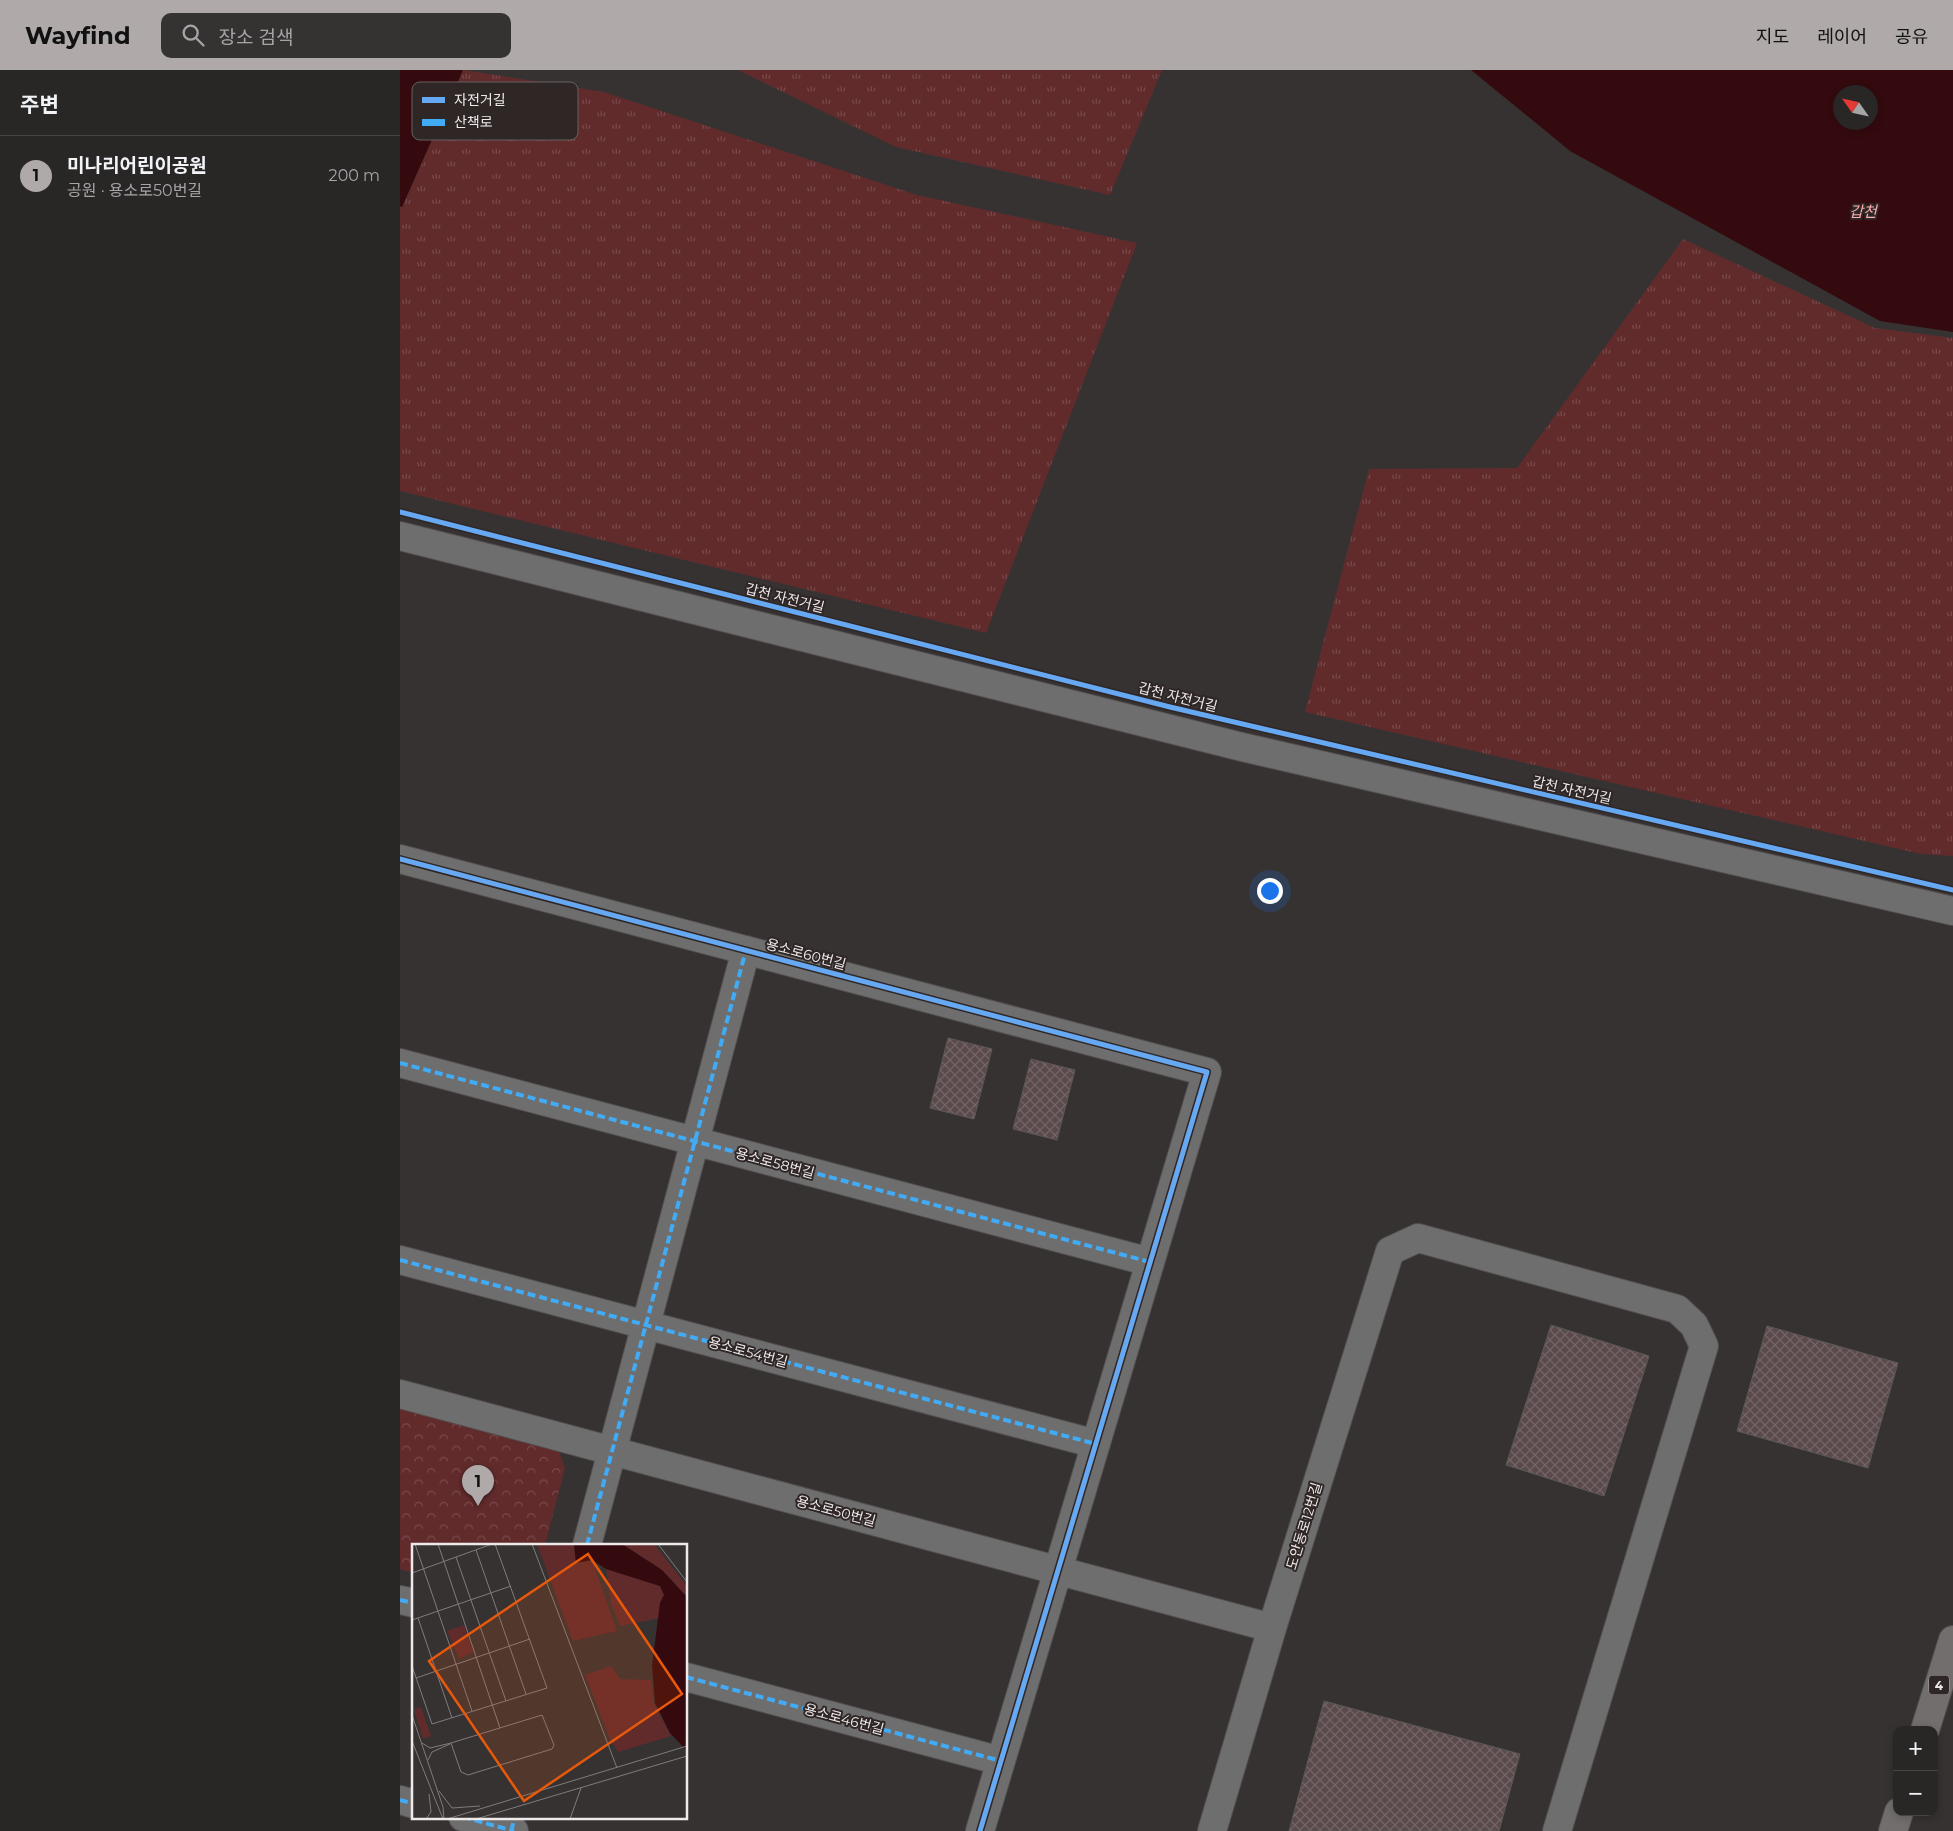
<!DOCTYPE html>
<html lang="ko">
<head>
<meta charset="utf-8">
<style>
  :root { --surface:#292626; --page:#353232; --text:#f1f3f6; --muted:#a5a5a7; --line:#454343; --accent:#afa9a9 }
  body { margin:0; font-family:Montserrat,"Noto Sans KR",sans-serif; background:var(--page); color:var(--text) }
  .controls { position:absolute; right:15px; bottom:15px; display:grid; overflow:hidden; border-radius:10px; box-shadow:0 2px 8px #0003 }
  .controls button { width:45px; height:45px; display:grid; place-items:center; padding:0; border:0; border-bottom:1px solid var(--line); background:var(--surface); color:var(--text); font:25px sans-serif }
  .compass { position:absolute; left:1433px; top:15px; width:45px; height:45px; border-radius:50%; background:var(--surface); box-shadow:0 2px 8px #0003; rotate:304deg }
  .you { position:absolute; left:869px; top:820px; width:18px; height:18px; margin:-12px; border:4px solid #fff; border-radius:50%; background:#1a73e8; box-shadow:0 0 0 8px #1a73e833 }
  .badge { display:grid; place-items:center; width:32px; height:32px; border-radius:50%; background:var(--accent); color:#111; font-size:16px; font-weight:700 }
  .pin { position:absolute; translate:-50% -41px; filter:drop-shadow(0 1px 2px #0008) }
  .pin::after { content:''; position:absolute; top:26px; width:18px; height:15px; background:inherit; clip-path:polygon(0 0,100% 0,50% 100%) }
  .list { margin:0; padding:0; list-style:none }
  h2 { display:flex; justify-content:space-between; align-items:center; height:65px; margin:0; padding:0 20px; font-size:21px }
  h2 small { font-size:16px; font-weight:400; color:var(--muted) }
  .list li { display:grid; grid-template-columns:32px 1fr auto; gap:15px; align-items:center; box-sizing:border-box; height:80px; padding:0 20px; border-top:1px solid var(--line) }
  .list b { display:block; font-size:19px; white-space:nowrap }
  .list p { margin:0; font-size:16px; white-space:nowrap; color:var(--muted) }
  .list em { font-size:16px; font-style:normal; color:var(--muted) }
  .icon { flex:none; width:28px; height:28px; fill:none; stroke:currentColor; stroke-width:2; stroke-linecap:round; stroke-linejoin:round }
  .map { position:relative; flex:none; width:1553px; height:1761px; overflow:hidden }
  header { display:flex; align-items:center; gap:30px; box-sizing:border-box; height:70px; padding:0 25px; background:var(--accent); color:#111 }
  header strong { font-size:24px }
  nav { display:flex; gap:28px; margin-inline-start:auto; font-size:18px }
  .search { width:350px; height:45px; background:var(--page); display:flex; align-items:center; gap:12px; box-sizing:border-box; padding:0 18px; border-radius:10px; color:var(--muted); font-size:19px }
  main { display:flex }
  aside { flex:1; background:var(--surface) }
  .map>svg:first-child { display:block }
  .grass { fill:url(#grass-tufts) }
  .park { fill:url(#park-crowns) }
  .water { fill:#340a0e; fill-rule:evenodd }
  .building { fill:url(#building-cross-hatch); stroke:#5c5858 }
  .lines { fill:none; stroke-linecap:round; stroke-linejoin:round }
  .minor-casing { stroke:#545050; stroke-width:30 }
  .major-casing { stroke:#545050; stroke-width:30 }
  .minor { stroke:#6f6e6e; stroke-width:28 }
  .major { stroke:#726e6e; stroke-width:28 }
  .quiet { stroke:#42abf6; stroke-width:4; stroke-dasharray:8 4; stroke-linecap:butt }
  .cycleway-casing { stroke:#2f2626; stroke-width:8 }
  .cycleway { stroke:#66a8f1; stroke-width:5 }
  .labels { text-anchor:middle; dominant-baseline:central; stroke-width:4; stroke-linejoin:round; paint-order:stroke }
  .shield { fill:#2f2626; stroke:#b5aeae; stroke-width:1 }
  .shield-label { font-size:12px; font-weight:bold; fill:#efe9e9 }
  .street-label { font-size:14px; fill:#efe9e9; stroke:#2f2626 }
  .water-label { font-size:15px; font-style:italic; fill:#fcafad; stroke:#2f2626 }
  .inset-road { fill:none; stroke:#817b7b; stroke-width:1 }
  .view { fill:#e8590c; fill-opacity:0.15; stroke:#e8590c; stroke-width:2.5 }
  .inset-edge { fill:none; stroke:#efe9e9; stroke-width:2.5 }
  .key { fill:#2f2626; stroke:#696060; stroke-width:1 }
  .key-label { font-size:14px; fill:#efe9e9 }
</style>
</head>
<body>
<header>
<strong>Wayfind</strong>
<div class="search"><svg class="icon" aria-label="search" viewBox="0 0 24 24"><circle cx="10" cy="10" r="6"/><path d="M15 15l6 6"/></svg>장소 검색</div>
<nav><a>지도</a><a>레이어</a><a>공유</a></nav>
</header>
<main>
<aside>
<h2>주변<small></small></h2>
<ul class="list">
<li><span class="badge">1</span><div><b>미나리어린이공원</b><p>공원 · 용소로50번길</p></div><em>200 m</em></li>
</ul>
</aside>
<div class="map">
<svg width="1553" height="1761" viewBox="0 0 1553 1761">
  <defs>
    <pattern id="grass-tufts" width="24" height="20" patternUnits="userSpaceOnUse" patternTransform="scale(1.25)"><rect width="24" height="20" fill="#612b2c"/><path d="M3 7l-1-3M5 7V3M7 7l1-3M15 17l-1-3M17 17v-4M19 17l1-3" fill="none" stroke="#784a4b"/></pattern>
    <pattern id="park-crowns" width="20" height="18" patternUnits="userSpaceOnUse" patternTransform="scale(1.25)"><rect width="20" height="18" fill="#612b2c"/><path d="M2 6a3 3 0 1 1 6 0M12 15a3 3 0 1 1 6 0" fill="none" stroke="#784a4b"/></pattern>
    <pattern id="building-cross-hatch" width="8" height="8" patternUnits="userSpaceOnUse" patternTransform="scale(1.25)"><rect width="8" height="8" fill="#5b4a4b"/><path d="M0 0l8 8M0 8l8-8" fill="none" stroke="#736465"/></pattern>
  </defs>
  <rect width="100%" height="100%" fill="#373232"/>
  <path class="grass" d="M63,0L204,22L517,125L737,173L586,563L0,421V136L2,137Z
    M338,0H762L710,125L496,77Z
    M1283,169L1475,258L1553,268V786L1521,784L905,642L969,399L1117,398Z"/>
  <path class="park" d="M0,1337L157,1376L165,1398L145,1475H14V1503L0,1499Z"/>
  <path class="water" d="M0,0H63L2,137L0,136Z
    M1071,0H1553V262L1480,251L1170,81ZM1440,22H1470V52H1440Z"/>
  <path class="building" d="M548,968L592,979L574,1049L530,1038Z
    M631,989L675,1000L657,1070L613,1059Z
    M1151,1255L1249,1286L1204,1426L1106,1395Z
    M1367,1256L1498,1293L1468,1398L1337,1361Z
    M924,1631L1120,1684L1099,1761H889Z"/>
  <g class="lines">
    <g class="minor-casing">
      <path id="minor" d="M0,466L842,677L1553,841
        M0,789L807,1002L580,1761
        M0,993L750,1192
        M0,1190L696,1374
        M0,1324L872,1558
        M187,1475L346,880
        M0,1530L14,1533
        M286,1607L601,1691
        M0,1730L14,1734
        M63,1747L114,1761
        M812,1761L872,1558L990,1181L1018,1168L1277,1239L1294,1255L1304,1276L1157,1761"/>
    </g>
    <g class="major-casing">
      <path id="major" d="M1525,1660L1553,1570
        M1493,1761L1499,1742"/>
    </g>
    <use href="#minor" class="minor"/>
    <use href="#major" class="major"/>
    <path class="quiet" d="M0,993L750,1192
      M0,1190L696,1374
      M187,1475L346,880
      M0,1530L14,1533
      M286,1607L601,1691
      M0,1730L14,1734
      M63,1747L114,1761
      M111,1761L115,1747"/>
    <g class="cycleway-casing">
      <path id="cycleway" d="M0,442L770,637L1553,820
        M0,789L807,1002L580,1761"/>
    </g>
    <use href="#cycleway" class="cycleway"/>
  </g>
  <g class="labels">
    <rect class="shield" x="1529" y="1605.5" width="20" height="19" rx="4"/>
    <g class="shield-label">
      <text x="1539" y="1615">4</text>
    </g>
    <g class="street-label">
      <text transform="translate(385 528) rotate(14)">갑천 자전거길</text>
      <text transform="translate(778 627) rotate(14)">갑천 자전거길</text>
      <text transform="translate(1172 720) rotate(13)">갑천 자전거길</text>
      <text transform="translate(406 884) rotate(15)">용소로60번길</text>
      <text transform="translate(375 1093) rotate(15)">용소로58번길</text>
      <text transform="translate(348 1282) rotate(15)">용소로54번길</text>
      <text transform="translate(436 1441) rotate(15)">용소로50번길</text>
      <text transform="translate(904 1456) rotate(-73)">도안동로12번길</text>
      <text transform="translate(444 1649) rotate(15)">용소로46번길</text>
    </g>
    <g class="water-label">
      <text x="1463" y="141">갑천</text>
    </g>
  </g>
  <g transform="translate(12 1474)">
    <rect width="275" height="275" fill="#373232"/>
    <path d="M125,0H162L164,19L180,16L205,87L161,97ZM210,0H242L275,42V53L250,26ZM194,25L248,42L252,51L248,59V74L208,82L199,60ZM199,122L208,135L239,136L242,159L259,192L206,208L198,195L173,131ZM9,163L19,192L11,195L3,169V165Z" fill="#612b2c"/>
    <path d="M52,81L61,108L47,115L35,87Z" fill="#612b2c"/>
    <path d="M162,0H210L250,26L275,53V207L258,189L243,159L240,121L248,59L252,51L248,42L194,25L180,16L164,19Z" fill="#340a0e"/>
    <path class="inset-road" d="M3,0L60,167M26,0L88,184M120,0L205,224M246,0L275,38M64,6L114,150M44,13L94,157M0,29L80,0M6,74L40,174M0,76L99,42M0,122L20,180L135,144L83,0M4,134L118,95M0,171L31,263L32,275M0,197L31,275M10,199L18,204L39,199L130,171L142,201L140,205L56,231L49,228L39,199M16,216L20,208L38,200M27,247L40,264L68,262M14,275L19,268L17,250M35,275L275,202M64,275L275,212M158,275L169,244"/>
    <path class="view" d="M176,10L270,150L112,257L17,117Z"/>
    <rect width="275" height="275" class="inset-edge"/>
  </g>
  <rect x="12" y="12" width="166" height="58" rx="8" class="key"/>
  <rect x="22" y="27" width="23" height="6" fill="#66a8f1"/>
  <rect x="22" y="49" width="23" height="7" fill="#42abf6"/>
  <g class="key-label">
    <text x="54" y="35">자전거길</text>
    <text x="54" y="57">산책로</text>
  </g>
</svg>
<div class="controls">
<button>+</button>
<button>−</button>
</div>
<svg class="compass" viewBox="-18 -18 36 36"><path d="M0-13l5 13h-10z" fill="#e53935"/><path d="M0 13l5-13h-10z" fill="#a5a5a7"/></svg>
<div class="you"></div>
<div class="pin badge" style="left:78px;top:1436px">1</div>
</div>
</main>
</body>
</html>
